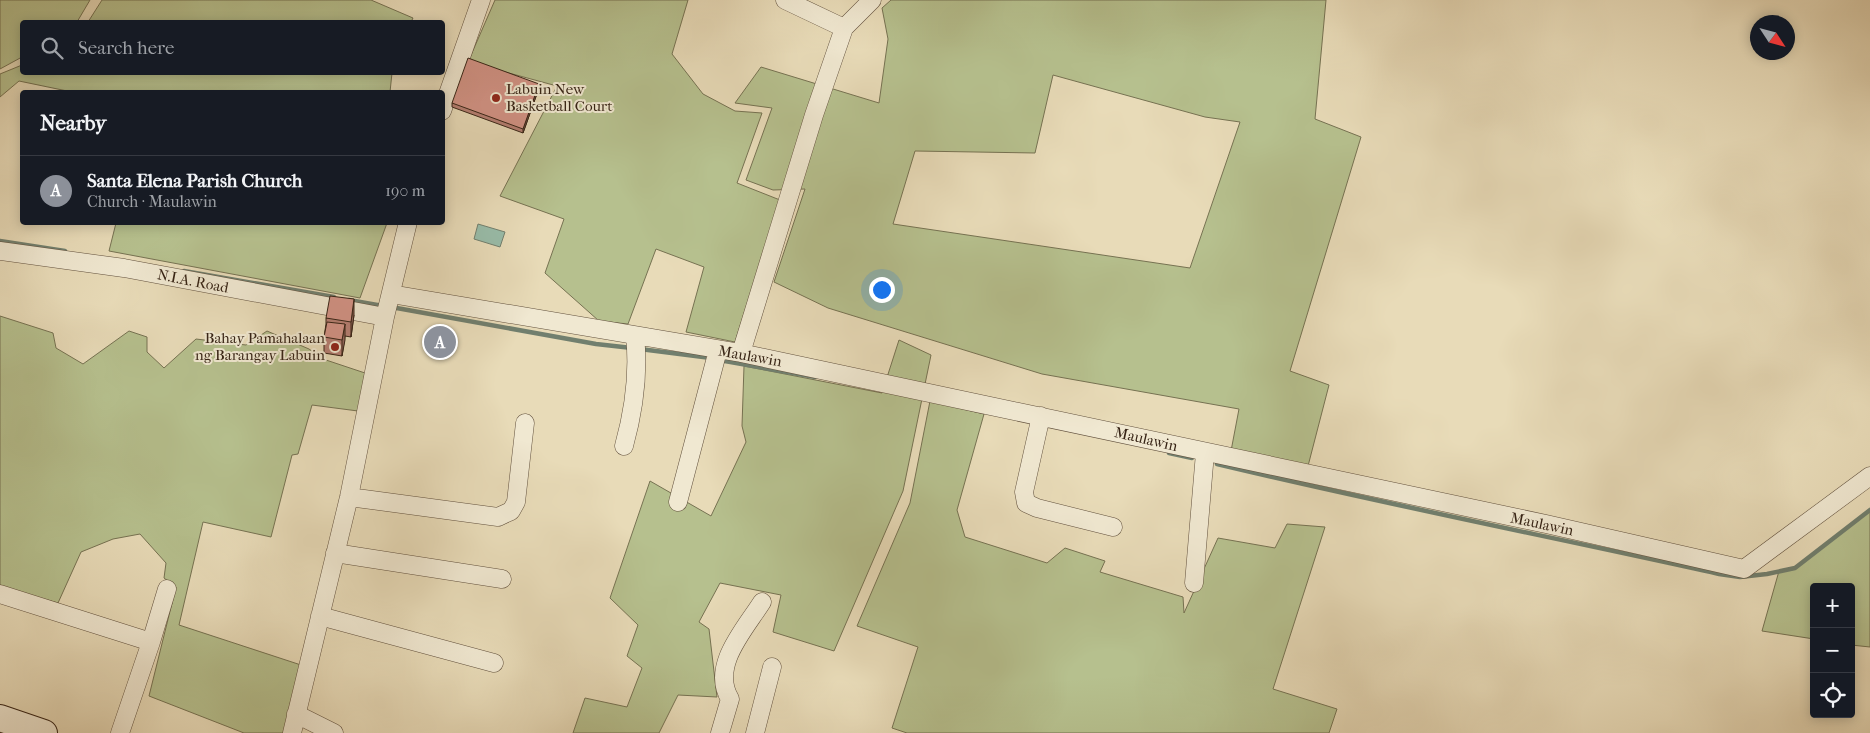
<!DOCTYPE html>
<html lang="en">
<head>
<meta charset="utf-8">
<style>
  :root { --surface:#171b24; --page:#20242c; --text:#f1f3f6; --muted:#9ea1a6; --line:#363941; --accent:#8c9099 }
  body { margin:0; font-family:"IM FELL French Canon",serif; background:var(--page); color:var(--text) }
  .controls { position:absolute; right:15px; bottom:15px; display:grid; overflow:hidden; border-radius:5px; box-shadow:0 2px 12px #0003 }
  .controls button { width:45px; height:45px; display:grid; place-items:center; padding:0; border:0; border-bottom:1px solid var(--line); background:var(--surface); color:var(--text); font:25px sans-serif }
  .compass { position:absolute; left:1750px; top:15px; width:45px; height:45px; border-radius:50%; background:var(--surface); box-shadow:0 2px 12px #0003; rotate:126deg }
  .you { position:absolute; left:881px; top:289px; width:18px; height:18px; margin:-12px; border:4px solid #fff; border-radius:50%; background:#1a73e8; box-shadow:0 0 0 8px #1a73e833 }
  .badge { display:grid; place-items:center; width:32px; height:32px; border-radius:50%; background:var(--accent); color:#fff; font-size:16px; font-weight:700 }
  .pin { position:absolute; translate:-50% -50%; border:2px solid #fff; box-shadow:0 1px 5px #0006 }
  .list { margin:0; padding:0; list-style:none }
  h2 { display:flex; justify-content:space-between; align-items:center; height:65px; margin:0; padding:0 20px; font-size:21px }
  h2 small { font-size:16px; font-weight:400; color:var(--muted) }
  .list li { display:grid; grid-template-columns:32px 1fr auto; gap:15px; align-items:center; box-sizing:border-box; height:70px; padding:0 20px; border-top:1px solid var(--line) }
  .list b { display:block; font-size:19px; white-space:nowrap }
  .list p { margin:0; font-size:16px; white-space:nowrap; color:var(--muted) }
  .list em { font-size:16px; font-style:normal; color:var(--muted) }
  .icon { flex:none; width:28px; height:28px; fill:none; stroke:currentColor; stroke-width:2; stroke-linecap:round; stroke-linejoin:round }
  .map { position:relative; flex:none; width:1870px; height:733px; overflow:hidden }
  .search { position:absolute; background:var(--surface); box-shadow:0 2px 12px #0003; left:20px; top:20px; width:425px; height:55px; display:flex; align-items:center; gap:12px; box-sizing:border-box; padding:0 18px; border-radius:5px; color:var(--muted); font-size:19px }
  .panel { position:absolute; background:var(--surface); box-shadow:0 2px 12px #0003; left:20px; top:90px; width:425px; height:135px; border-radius:5px }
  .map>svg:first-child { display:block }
  .green { fill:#b6c08e; stroke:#767252; fill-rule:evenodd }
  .water { fill:#98bca9; stroke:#717f6e }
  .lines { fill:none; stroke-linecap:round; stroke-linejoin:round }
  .stream { stroke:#717f6e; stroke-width:4.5 }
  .street-casing { stroke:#62513e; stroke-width:19 }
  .secondary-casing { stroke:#362315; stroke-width:28 }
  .street { stroke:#f0e8d1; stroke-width:18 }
  .secondary { stroke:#f0e8d1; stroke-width:26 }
  .wall { fill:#b57e72; stroke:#362315 }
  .shaded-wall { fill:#93665d; stroke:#362315 }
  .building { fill:#d29285; stroke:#362315 }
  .poi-dot { fill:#8f2418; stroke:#f0e8d1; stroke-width:2 }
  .labels { text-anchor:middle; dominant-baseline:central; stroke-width:4; stroke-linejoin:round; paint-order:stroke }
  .poi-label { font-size:15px; fill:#362315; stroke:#f0e8d1; text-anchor:start }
  .street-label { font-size:15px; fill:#362315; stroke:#f0e8d1 }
</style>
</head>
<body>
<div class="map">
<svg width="1870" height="733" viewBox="0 0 1870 733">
  <rect width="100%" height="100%" fill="#e8dbb8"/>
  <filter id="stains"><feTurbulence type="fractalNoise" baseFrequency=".004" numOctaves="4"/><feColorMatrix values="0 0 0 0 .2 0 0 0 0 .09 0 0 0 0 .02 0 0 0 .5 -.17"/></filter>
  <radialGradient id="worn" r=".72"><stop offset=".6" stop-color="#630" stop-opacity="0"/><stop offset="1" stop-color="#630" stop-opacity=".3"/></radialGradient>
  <path class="green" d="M0,0H90L77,22H22V57L0,69Z
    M102,0H371L413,18L411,22H88Z
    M495,0H688L672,54L703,94L735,111L762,113L737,183L780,200L735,342L686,332L704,267L656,249L628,324L599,321L545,273L564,219L500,196L557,86L468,62Z
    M891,0H1326L1315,119L1361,137L1290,371L1329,385L1308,466L1231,451L1239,409L1042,374L828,308L774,282L805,189L773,190L746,180L772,108L735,103L761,67L879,103L888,39L882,8ZM1053,75L1205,117L1240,122L1190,268L893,224L915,151L1035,153Z
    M22,65V72L392,73L390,92H72L19,81L0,97V74Z
    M116,223V222L387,223L360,298L109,251Z
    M0,316L53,333L56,348L83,364L129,331L147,337V352L164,368L196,339L246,345L267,331L309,349L323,359L365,373L358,411L312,405L298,454L292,455L271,537L203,522L179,625L301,665L284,733H244L149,696L176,587L164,578L166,563L140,534L113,539L81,552L58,603L0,587Z
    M899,340L931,355L903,491L834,651L773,632L781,595L720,583L699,622L709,629L717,697L678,695L659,733H573L585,698L627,707L642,668L627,656L638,625L610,598L650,481L711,516L746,442L742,426L744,366L882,393Z
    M930,401L984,414L957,510L965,537L1047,563L1065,548L1105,561L1100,572L1183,597L1184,613L1218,538L1275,548L1287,524L1325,527L1273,689L1337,709L1329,733H907L892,728L918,647L857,626L910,503Z
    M1870,510V647L1851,645V587H1814V639L1762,631L1779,571L1795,568Z"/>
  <path class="water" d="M478,224L505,232L500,247L474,239Z"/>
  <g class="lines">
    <path class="stream" d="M0,241L65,251
      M184,271L334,297
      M349,300L383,306
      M391,307L596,344L632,348
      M640,349L711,358
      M719,360L815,377
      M1169,453L1192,458
      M1217,464C1384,504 1552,537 1719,574L1740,577L1767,574L1795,568L1870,510"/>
    <g class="street-casing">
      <path id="street" d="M844,28L872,0
        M442,111L481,0
        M0,251L124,268L385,317
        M391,294L741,353L1546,524L1744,569L1870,476
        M741,353L814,115L844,28L785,0
        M1041,416L1024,492L1026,503L1037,508L1113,527
        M624,446C634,410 639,373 635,336
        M349,497L498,517L511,511L516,502L525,423
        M678,502L718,350
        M335,553L502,579
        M1194,583L1205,453
        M0,594L151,642L120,733
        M320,616L494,663
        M151,642L167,589
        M296,714L334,733
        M292,733L349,497L385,317L408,222
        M720,733L730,699C710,666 745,629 762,602
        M755,733L772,667"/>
    </g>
    <g class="secondary-casing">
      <path id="secondary" d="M0,718L44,733"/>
    </g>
    <use href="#street" class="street"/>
    <use href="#secondary" class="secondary"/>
  </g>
  <path class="wall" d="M539,88L523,133L452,107V103Z
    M354,315L351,337L345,336L342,356L324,353V337L326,324V318Z"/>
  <path class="shaded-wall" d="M539,84V88L523,133V129Z
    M354,299V315L351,337V322Z
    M345,324V340L342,356V340Z"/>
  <path class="building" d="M468,58L539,84L523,129L452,103Z
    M330,296L354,299L351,322L326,318Z
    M327,322L345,324L342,340L324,337Z"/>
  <g class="poi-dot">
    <circle cx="496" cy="98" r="5"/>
    <circle cx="335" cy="347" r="5"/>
  </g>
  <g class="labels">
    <g class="poi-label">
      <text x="506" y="89">Labuin New<tspan x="506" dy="17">Basketball Court</tspan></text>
      <text x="325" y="338" text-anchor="end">Bahay Pamahalaan<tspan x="325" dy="17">ng Barangay Labuin</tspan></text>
    </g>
    <g class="street-label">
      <text transform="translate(193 281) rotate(11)">N.I.A. Road</text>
      <text transform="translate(750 356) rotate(10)">Maulawin</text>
      <text transform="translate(1146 439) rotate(13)">Maulawin</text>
      <text transform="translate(1542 524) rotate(12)">Maulawin</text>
    </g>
  </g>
  <rect width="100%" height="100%" filter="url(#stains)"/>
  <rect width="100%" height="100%" fill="url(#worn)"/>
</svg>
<div class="controls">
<button>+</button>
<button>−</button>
<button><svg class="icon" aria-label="locate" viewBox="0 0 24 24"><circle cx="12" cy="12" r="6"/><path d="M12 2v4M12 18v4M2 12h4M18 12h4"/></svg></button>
</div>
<svg class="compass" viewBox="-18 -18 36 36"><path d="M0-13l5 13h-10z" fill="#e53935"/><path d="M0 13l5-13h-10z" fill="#9ea1a6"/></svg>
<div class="you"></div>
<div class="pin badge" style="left:440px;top:342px">A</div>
<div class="search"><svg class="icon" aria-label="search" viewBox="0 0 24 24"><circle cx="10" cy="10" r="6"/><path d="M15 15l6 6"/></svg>Search here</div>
<section class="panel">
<h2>Nearby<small></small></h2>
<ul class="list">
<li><span class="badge">A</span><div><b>Santa Elena Parish Church</b><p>Church · Maulawin</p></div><em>190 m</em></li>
</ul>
</section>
</div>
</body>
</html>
